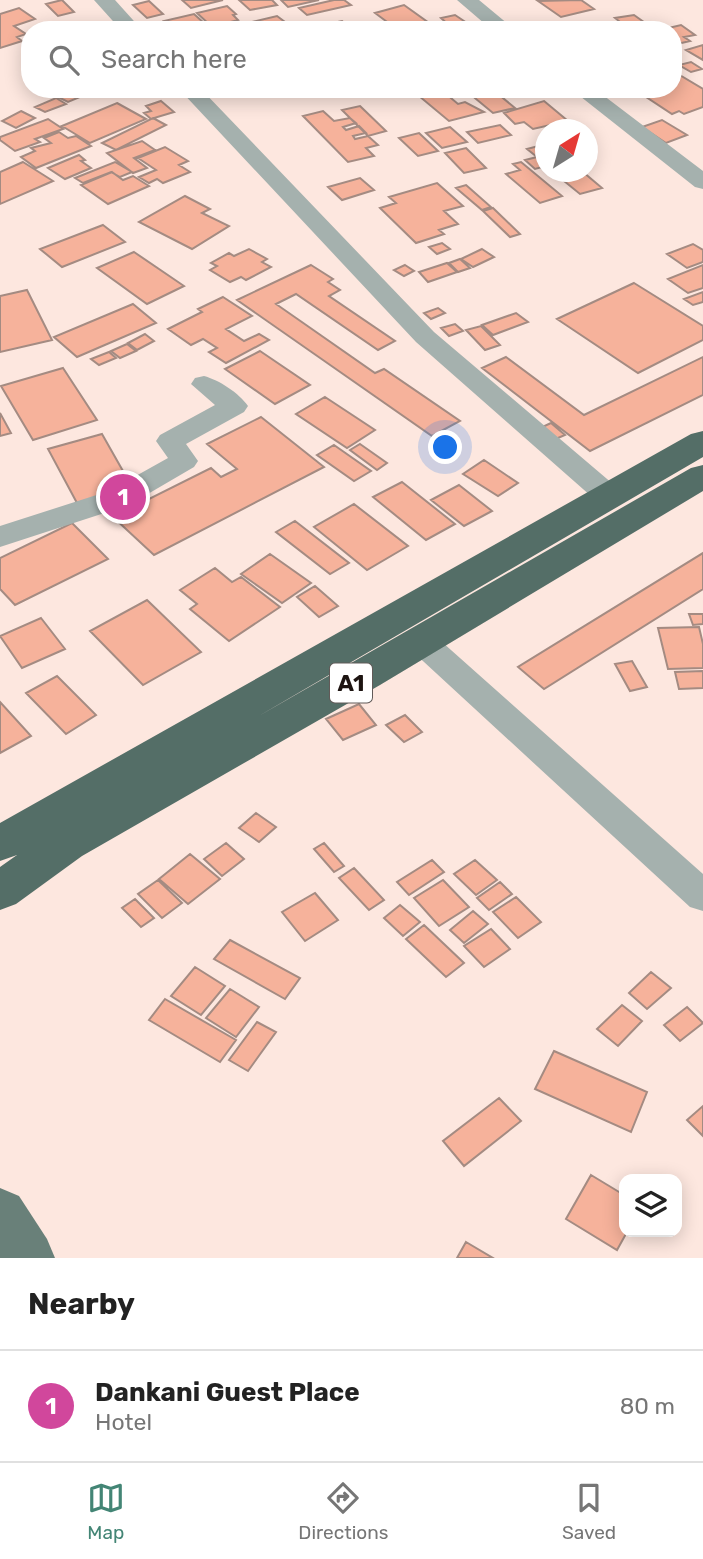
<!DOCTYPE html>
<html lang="en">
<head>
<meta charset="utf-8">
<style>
  :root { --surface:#fff; --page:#f2f2f2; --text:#222; --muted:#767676; --line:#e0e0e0; --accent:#438575 }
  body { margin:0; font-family:Rubik,sans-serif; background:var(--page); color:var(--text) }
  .controls { position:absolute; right:21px; bottom:21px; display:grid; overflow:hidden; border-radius:14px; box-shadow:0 4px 18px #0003 }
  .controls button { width:63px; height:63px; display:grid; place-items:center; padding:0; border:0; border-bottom:2px solid var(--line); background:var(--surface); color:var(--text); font:35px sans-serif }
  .compass { position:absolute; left:535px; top:119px; width:63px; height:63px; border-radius:50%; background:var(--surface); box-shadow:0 4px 18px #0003; rotate:37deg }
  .you { position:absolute; left:446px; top:448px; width:24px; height:24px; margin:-18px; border:5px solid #fff; border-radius:50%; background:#1a73e8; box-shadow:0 0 0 10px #1a73e833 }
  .badge { display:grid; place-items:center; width:46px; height:46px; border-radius:50%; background:var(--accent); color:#fff; font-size:23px; font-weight:700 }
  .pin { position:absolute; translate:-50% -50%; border:4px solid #fff; box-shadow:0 2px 7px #0006 }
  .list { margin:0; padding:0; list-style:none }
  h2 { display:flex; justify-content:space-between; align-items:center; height:91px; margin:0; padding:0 28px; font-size:30px }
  h2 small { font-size:23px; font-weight:400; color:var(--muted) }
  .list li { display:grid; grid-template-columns:46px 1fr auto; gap:21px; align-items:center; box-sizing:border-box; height:112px; padding:0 28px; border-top:2px solid var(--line) }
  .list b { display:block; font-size:26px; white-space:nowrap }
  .list p { margin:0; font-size:23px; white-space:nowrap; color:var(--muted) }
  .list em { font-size:23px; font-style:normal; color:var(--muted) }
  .icon { flex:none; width:38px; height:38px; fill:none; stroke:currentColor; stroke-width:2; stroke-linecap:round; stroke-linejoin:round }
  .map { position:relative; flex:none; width:703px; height:1258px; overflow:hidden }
  .search { position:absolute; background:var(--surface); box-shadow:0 4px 18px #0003; left:21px; right:21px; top:21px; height:77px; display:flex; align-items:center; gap:18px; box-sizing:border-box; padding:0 24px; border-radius:28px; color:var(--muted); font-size:26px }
  .sheet { height:203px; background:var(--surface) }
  nav { display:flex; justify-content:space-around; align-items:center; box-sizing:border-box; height:98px; border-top:2px solid var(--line); background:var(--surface); font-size:19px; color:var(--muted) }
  nav a { display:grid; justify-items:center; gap:4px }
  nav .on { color:var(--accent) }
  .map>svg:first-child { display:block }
  .building { fill:#f6b29b; stroke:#a48b82; stroke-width:2 }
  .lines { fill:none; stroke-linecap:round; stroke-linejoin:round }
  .minor { fill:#a5b1ae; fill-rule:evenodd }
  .major { fill:#698079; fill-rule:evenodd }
  .highway { fill:#546e67; fill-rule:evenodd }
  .labels { text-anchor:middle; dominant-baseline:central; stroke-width:7; stroke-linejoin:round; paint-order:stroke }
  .shield { fill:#fff; stroke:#615a58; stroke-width:2 }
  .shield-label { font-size:23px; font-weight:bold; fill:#1d1411 }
</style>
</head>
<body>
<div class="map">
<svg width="703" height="1258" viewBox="0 0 703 1258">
  <rect width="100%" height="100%" fill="#fde7df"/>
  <path class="building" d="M62,0L74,12L58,16L46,4Z
    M182,0H223L191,8Z
    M239,0H272L277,5L250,10Z
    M281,0H319L288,7Z
    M334,0H344L351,5L307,15L299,8Z
    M581,0L594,9L561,17L538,1Z
    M149,1L163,14L147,18L133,5Z
    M404,5L436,28L398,30L375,13Z
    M227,6L236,14L233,15L238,20L212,27L197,13Z
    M19,8L35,19L14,26L26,34L17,37L22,41L0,48V14Z
    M194,14L205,24L196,26L200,30H174L164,21Z
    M455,15L467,23L451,27L441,18Z
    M634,15L648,25L629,29L615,18Z
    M277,16L293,28L256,30L248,23Z
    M342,21L352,30H322L318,26Z
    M240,22L249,30L216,28Z
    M681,25L695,35L684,37L690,41L673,45V30H660Z
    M703,45V60L686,50Z
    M691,62L702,69L691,72L679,65Z
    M673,71L703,89V107L684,114L679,111L672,114L634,89H673Z
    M420,89H461L445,93L458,104L465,102L484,112L449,121L413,91Z
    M464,89H492L515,108L493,113Z
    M70,92L80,97L68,102L58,97Z
    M56,98L66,104L45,112L35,107Z
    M161,101L174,112L151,119L144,113L151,111L146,106Z
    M544,101L568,121L533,129L524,122L515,124L504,113Z
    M117,103L146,119L90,143L62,126Z
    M360,106L386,131L368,136L342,110Z
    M21,111L35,118L16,128L2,121Z
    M323,111L334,121L350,118L356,123L343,127L346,130L359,126L366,133L353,136L355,139L368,136L378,145L366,148L374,156L348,162L303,116Z
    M153,118L166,125L116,150L102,143Z
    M48,119L63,129L35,139L40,142L15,151L0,140V137Z
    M662,120L687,135L666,143L642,127Z
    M500,125L511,135L478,143L467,132Z
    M450,127L467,142L442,148L426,133Z
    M59,132L68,138L76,136L91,146L36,168L21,157L35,151L31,148L51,143L44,138Z
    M419,133L438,151L418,156L399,138Z
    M142,141L155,150L134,158L147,168L133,173L107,153Z
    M546,144V166L535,169L525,160L537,157L527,149Z
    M165,147L188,161L179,165L190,172L163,183L157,179L149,183L139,177L156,170L138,158Z
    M466,148L486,168L464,173L445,153Z
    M79,155L85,160L81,161L91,168L65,179L48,168Z
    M23,162L53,181L0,204V172Z
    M115,162L132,172L120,177L111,172L83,183L75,178Z
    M521,162L562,196L540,203L506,174L520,170L513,164Z
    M112,172L123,180L133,176L149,186L108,204L81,185Z
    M553,172H583L602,188L580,194Z
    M360,178L374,190L342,200L328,187Z
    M437,183L463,206L444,211L458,224L439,230L444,234L416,243L380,208L396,203L389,197Z
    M466,185L491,207L482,210L456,188Z
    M185,196L210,209L202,213L229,226L192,249L139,222Z
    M493,208L520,234L510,237L483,211Z
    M103,225L125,242L62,267L40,249Z
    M442,243L450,249L437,254L429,247Z
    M693,244L703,250V262L687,268L667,254Z
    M249,249L267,259L262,262L271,267L246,280L241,277L230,282L210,270L217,266L211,263L229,253L234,256Z
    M482,249L494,257L473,267L461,259Z
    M134,252L184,286L147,304L97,268Z
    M460,259L470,268L458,272L449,263Z
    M447,263L457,272L428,282L419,272Z
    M311,265L333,279L328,282L340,290L329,296L395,341L378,350L296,294L276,304L375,373L384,369L460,421L432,436L237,300Z
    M405,265L414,271L404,276L394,270Z
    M703,265V288L688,293L668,279Z
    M634,283L703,326V340L638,373L557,319Z
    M27,290L52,340L0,352V296Z
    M703,292V302L693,305L684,299Z
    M223,297L252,316L226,329L244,341L259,334L269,340L226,363L209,352L217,348L203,339L191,345L168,329L202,312L198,309Z
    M133,304L156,323L77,357L54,337Z
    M438,308L445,313L431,319L424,313Z
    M516,313L528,322L493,335L482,325Z
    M455,324L463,331L449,336L441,328Z
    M481,326L500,345L485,350L466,330Z
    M145,334L154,341L137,350L128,343Z
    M127,344L136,351L120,358L111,351Z
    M260,351L310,385L275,404L225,369Z
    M109,352L116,358L99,365L91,359Z
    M506,357L584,415L703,357V395L590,451L482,368Z
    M63,368L97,420L33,440L1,386Z
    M325,397L375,430L347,448L296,414Z
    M0,413L11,433L0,436Z
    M261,417L324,467L154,555L113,517L211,468L221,477L237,469L207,444Z
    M551,423L565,435L551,441L538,429Z
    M102,434L132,487L77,503L48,449Z
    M360,444L387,463L377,470L350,450Z
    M334,445L371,471L354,481L317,455Z
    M484,460L518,483L498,496L463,474Z
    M402,482L455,524L426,540L373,497Z
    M459,485L492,511L464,526L431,500Z
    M354,504L408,546L367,570L314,527Z
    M295,521L349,563L330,574L276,532Z
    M72,523L108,559L15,605L0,589V558Z
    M703,553V589L544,689L518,667Z
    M270,554L311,583L282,603L241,574Z
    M215,568L232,582L241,577L280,607L229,641L190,609L197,604L180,590Z
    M315,586L338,606L319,617L297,597Z
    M147,600L201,652L143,685L90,631Z
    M689,614H703V624L693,625Z
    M41,618L65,649L22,668L0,636Z
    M699,627L703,644V668L668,669L658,628Z
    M632,661L647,687L630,691L615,664Z
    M703,671V688L679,689L675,672Z
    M57,676L96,715L66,734L26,693Z
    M0,702L31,736L0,753Z
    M359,704L376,725L343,740L326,719Z
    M405,715L422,732L404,742L386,725Z
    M256,813L276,827L259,842L239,828Z
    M226,843L244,859L222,876L204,859Z
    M324,843L344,866L334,872L314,849Z
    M190,854L220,879L188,904L159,879Z
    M432,860L444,872L409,895L397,882Z
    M475,860L497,880L476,895L454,874Z
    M354,868L384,900L369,910L339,878Z
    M158,880L182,903L162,918L138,894Z
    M443,880L469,907L439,926L414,898Z
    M500,882L512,894L489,910L477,898Z
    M315,893L338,920L305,941L282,912Z
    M516,897L541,922L518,938L493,912Z
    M135,899L154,918L141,927L122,908Z
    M400,905L420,922L403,936L384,918Z
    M473,911L488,924L464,943L450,930Z
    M424,925L464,963L446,977L406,939Z
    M491,929L510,949L484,967L464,946Z
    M230,940L300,978L285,999L214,959Z
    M195,967L225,986L201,1015L171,996Z
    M651,972L671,988L647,1009L629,993Z
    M230,989L259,1007L236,1037L206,1018Z
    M165,999L236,1040L220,1062L149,1020Z
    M622,1005L642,1021L618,1046L597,1029Z
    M687,1007L703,1023L680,1041L664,1025Z
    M257,1022L276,1032L248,1071L229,1060Z
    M554,1051L647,1092L631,1132L535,1089Z
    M499,1098L521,1121L464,1166L443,1141Z
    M703,1106V1136L687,1120Z
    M591,1175L624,1195V1232H627L617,1250L566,1219Z
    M466,1242L493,1258H457Z"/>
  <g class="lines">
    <path class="minor" d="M94,0H115L142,30H121Z
      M457,0H479L515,30H492Z
      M179,89H201L434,332L620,490L624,497L620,504L610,507L600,504L416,342Z
      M571,89H595L703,171V189L695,187Z
      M204,376C219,380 239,393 248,406L244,412L186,444L198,461L194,467L129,505L0,547V526L109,491L168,458L156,441L160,435L215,405L191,384L195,378Z
      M422,630L433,634L703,874V911L690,907L411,650L406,642L411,634Z"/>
    <path class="major" d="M0,1188L19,1196L47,1239L55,1258H0Z"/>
    <path class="highway" d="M703,431V457L257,717L691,468L703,465V491L380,685L82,856L16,904L0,910V867L17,855L0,861V823L691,434Z"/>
  </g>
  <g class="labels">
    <rect class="shield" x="330" y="663.5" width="42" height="39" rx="5"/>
    <g class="shield-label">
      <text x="351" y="683">A1</text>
    </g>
  </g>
</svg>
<div class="controls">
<button><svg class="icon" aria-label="layers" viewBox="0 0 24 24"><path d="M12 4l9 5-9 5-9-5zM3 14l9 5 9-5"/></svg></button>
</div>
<svg class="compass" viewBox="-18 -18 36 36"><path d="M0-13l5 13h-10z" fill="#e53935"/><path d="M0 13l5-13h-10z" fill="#767676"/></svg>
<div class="you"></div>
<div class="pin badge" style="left:123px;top:497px;background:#d1479c">1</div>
<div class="search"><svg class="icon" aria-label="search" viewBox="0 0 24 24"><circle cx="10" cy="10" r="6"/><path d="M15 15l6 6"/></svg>Search here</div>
</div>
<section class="sheet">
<h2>Nearby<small></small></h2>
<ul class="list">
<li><span class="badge" style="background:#d1479c">1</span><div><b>Dankani Guest Place</b><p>Hotel</p></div><em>80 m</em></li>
</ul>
</section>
<nav>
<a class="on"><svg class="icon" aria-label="map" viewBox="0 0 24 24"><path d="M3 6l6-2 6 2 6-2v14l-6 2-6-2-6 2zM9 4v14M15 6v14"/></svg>Map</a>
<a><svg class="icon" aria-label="directions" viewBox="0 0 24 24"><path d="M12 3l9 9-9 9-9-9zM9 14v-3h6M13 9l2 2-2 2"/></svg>Directions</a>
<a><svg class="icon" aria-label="saved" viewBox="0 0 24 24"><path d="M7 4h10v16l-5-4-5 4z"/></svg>Saved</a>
</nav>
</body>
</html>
